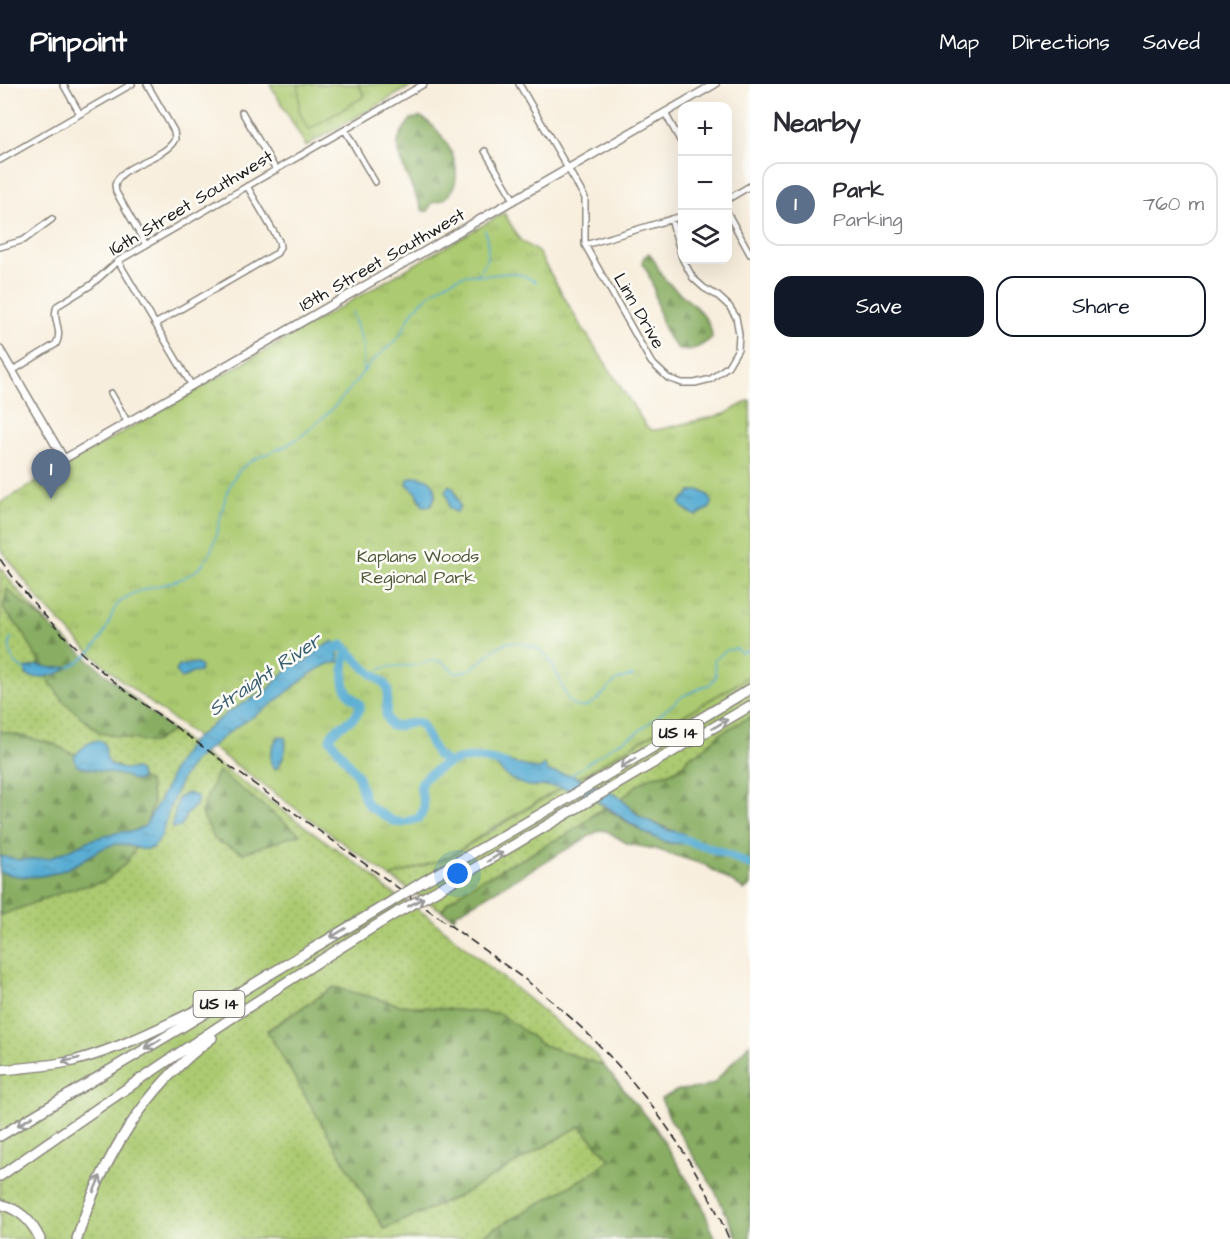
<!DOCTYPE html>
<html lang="en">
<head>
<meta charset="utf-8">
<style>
  :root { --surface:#fff; --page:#f2f2f3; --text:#2b2b33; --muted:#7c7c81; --line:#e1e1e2; --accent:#111827 }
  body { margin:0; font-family:"Architects Daughter",sans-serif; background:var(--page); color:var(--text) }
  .controls { position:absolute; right:18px; top:18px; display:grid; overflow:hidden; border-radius:12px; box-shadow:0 6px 24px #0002 }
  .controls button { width:54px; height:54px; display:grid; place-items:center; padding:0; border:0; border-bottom:2px solid var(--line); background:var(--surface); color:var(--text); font:30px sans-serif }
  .you { position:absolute; left:458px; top:790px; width:21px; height:21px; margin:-15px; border:4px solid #fff; border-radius:50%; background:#1a73e8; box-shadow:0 0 0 9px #1a73e833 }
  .badge { display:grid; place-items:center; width:39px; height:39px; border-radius:50%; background:var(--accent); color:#fff; font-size:20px; font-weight:700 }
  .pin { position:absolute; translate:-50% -50px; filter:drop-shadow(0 2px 3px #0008) }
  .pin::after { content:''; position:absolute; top:32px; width:21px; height:18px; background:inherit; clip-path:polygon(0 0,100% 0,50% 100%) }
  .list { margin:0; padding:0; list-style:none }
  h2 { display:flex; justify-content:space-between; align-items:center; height:78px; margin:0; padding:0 24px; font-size:26px }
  h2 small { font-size:20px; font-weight:400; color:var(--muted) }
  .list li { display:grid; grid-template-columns:39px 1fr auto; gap:18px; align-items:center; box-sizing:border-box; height:84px; margin:0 12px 12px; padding:0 12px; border:2px solid var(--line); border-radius:18px }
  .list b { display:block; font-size:22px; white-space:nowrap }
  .list p { margin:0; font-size:20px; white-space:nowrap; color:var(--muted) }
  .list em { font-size:20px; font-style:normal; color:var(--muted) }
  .actions { display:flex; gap:12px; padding:18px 24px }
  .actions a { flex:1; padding:14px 0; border:2px solid var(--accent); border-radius:18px; text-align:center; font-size:21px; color:var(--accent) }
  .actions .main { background:var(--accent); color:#fff }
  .icon { flex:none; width:33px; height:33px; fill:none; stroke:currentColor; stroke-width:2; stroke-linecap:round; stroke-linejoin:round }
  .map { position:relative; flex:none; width:750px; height:1155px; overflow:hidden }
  header { display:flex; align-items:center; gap:36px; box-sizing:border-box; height:84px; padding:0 30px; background:var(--accent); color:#fff }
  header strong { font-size:28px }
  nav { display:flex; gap:33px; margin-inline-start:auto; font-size:21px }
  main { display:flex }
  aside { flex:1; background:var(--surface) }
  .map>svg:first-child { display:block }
  .grass { fill:url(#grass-dots); stroke:#647346; stroke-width:1.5 }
  .forest { fill:url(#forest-firs); stroke:#526540; stroke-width:1.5 }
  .park { fill:url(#park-tufts); stroke:#647346; stroke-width:1.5 }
  .pitch { fill:#acca71; stroke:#647346; stroke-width:1.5 }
  .water { fill:url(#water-ripples); stroke:#3a6478; stroke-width:1.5 }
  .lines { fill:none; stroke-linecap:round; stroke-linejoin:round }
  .stream { stroke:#57acd3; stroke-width:1.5 }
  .river { stroke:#57acd3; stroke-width:9 }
  .street-casing { stroke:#8a857c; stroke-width:8 }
  .secondary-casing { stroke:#8a857c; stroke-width:10 }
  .highway-casing { stroke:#8a857c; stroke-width:12 }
  .street { stroke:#fff; stroke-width:5 }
  .secondary { stroke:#fff; stroke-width:7 }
  .highway { stroke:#fff; stroke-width:9 }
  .rail { stroke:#1c1c1c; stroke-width:1.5; stroke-dasharray:9 4.5; stroke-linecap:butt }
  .highway-bridge-casing { stroke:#8a857c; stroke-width:12; stroke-linecap:butt }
  .highway-bridge { stroke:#fff; stroke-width:9 }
  .oneway { stroke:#999 }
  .labels { text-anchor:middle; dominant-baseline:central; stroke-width:5; stroke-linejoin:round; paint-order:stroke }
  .shield { fill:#fdfcf7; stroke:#605f5e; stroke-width:1.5 }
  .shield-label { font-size:16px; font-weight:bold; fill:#1c1c1c }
  .street-label { font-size:18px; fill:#1c1c1c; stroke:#fdfcf7 }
  .park-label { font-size:18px; fill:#4e593a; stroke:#fdfcf7 }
  .water-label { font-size:20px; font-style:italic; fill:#375d6e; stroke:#fdfcf7 }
</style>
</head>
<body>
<header>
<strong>Pinpoint</strong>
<nav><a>Map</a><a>Directions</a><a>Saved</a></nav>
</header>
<main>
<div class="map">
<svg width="750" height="1155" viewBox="0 0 750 1155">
  <defs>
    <pattern id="grass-dots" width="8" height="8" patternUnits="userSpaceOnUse" patternTransform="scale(1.5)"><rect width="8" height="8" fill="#acca71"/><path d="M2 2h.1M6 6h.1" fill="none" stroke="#93ad61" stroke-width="1.8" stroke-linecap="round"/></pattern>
    <pattern id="forest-firs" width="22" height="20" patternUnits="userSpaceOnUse" patternTransform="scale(1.5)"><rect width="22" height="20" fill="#89ae63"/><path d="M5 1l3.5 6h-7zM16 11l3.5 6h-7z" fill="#6f8d51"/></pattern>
    <pattern id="park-tufts" width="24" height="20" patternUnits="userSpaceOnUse" patternTransform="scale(1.5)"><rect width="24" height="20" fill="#acca71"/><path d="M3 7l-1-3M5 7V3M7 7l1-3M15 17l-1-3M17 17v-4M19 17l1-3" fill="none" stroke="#93ad61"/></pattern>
    <pattern id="water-ripples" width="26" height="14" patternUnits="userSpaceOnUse" patternTransform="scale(1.5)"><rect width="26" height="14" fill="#57acd3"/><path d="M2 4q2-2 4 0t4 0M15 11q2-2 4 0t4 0" fill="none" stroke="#478baa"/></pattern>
  </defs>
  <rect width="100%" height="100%" fill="#fdfcf7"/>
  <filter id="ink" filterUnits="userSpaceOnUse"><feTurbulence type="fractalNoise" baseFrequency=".0167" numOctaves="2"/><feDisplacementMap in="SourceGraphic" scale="12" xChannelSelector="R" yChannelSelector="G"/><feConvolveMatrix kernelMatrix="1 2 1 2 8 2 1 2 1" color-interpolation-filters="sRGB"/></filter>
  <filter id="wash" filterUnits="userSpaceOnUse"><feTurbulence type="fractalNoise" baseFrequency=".008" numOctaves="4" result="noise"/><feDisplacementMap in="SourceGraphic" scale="24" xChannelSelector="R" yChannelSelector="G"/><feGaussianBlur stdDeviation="1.35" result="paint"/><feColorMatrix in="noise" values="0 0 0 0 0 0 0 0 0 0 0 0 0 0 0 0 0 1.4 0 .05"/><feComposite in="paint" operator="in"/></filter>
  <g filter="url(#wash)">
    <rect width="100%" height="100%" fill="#f8eedd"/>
    <path class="grass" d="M0,483C61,567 147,629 230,689C277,722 324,756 371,790L385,804L429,833L594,969L604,982L541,960L500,930L400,921L334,903L267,946L384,1145L459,1112L580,1042L610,1075L588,1092L476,1155H0Z
      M750,592V633L721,649L699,668L688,673L684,680L678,685L667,690L652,692L637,701L621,715L578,694Z
      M561,704L585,710L613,729L604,724L591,731L587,738L565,752L555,756L519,777L507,781L493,791L481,795L447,819L442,827L390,793L449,773Z"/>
    <path class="forest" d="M421,33C444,46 470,88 448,112C444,117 436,117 431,120L428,127H423C416,112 397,75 398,60C398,51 406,42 411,35Z
      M649,169C656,176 658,186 663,193C678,212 712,227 712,254C701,262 693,268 679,266C650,237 663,210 642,178L644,173Z
      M7,505L172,647L153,659L100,649L64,618L49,597L23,548L3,525Z
      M750,633V802L745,806L705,781L655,765L628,760L607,747L600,746L467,823L458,828L454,834L442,827L447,819L481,795L493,791L507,781L519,777L555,756L565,752L604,724C625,735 665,768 690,758C679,745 658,743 643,734C634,729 629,721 621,715L637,701L652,692L667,690L678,685L684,680L688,673L699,668L721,649Z
      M0,647L54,660L66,667L110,679L149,698L153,719L143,753L126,779L104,798L68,806L2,831L0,830Z
      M218,687L300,750L243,769L215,756L201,728Z
      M334,903L400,921L501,930L541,960L604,982L655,1043L701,1118L715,1155H476L588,1092L610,1075L580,1042L459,1112L384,1145L267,947Z
      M750,959V1155H738L713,1103L670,1035L661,1015L678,1006L700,1004L714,999Z"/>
    <path class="park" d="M270,0H415L306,62Z
      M504,129L520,156L538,168L578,237L646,342L652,346H657L725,330L750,316V592L491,745L449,773L390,793L160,626L121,596L86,565L41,518L0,464V419Z"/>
    <path class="pitch" d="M299,0H358L365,12L308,46L299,26Z"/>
    <path class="water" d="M415,392C434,393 442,407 430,422H423L417,409L407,400L408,395Z
      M449,401L454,405L460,422L457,428H455L449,423L448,414L445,407Z
      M699,406L708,411L712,419L710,424L696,432L682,423L680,418L691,408Z
      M334,557L338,564L339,578L328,580L313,588L267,624L233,645L194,677L181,696L170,723L161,753L154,763C140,770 132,759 118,760C105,761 91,771 80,778C55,793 29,797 0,788V772L20,776L50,774L93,755L120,748L134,747L145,742L165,706L174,683L191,658L228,628L269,605L277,595L293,581L306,577L320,564Z
      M196,579L201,583L200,588L192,589L181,595L176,587L179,582Z
      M37,581L53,584L69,583C60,591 37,597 26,591V584Z
      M279,652L285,653C288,662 283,680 275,685C266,677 272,661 279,652Z
      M99,656L104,659C107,665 105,670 107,675C111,685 128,686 136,685L140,688L141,695L135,697L125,692L77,682L74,673C80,665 88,657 99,656Z
      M493,676H503L536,685H540L544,680L548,688L571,691L618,712L639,732L667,746L683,749L690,758C653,769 615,721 584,710C572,705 560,703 547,702C542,702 534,703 529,702C515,699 500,690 493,676Z
      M187,709L197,712V720L186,731L181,743L174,744L172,742L178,714Z"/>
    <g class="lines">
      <path class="stream" d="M477,190C491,176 489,164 485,146
        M352,228L363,261V287
        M11,553C7,568 12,581 27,587
        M69,583C90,574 102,557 110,536C113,530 113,525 118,520C140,498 177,505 200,483C224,460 216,413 239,387C251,373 275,368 291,359C305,350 321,336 333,324C347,310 358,293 371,279C379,270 390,263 398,254C404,247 406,238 411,230C423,214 445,196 466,191C473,190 481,192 488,191C510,189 516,186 536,198
        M372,590C392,577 397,585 418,581C423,580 430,576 436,576C444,577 449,585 456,589C482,587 491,560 511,558C515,558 520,559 525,560C566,570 557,621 579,623C596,624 604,606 616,597C621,594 627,593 633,592
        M571,691L614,661L635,650L683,612L710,600L716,593L714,576L727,566L737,565L741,569L750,566"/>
      <path class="river" d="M346,564L366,585L385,600L388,606L386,632L391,642C402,644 410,636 420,639L437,671L448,679
        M330,568L342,561L346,564C346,580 339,596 349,610C352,614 357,616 360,621C358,641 335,638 330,655L357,690L365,716L370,723L393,737L402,739L419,734C431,717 416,710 422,698C424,694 429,691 433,688C455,671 479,671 505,680
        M677,753L724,769L750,781"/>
    </g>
  </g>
  <g filter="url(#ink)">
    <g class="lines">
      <g class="street-casing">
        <path id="street" d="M63,0L80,30
          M519,0L585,114V161L651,278L668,294L682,299H695L711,295L728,282L738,265L739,250L736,233L729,222L718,212L704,204L693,194L683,176
          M242,28L276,86
          M665,29L682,60
          M345,46L375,98
          M485,67L514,116
          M0,76L132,0
          M728,115L750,102
          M728,130L750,170
          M671,135L682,174
          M146,161L116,108L115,101C121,79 165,76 175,55L174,47L147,0
          M585,161L682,132
          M0,163L24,156L52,135
          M118,177L192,302
          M155,240L277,169L280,163L279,157L247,102
          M12,287L56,260C64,246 51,236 57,222L91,201L118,177L424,0
          M111,309L128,339"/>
      </g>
      <g class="secondary-casing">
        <path id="secondary" d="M0,266L64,375L715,0"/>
      </g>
      <g class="highway-casing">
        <path id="highway" d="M421,799L565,716L750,605
          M434,808L750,622
          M0,986C24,984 49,982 73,977C120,965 166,941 209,920
          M0,1052L389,819
          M0,1092C130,1001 262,911 398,828
          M0,1120C20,1126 31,1136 40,1155
          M77,1155C101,1076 145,1004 212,954"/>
      </g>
      <use href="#street" class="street"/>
      <use href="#secondary" class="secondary"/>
      <use href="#highway" class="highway"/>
      <path class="rail" d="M0,475C35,526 79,570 127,608L527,897C615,965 686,1053 729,1155"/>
      <g class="highway-bridge-casing">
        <path id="highway-bridge" d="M389,819L421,799
          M398,828L434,808"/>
      </g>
      <use href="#highway-bridge" class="highway-bridge"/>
    </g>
    <defs><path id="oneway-shaft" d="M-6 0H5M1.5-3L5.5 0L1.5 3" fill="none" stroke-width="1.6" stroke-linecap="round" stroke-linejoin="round" transform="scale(1.5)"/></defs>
    <g class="oneway">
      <use href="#oneway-shaft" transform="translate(720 640) rotate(-31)"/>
      <use href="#oneway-shaft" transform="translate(628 679) rotate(149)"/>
      <use href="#oneway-shaft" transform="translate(495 773) rotate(-30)"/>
      <use href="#oneway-shaft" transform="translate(416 818) rotate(-29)"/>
      <use href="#oneway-shaft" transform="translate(338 849) rotate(149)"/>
      <use href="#oneway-shaft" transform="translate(153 960) rotate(149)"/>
      <use href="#oneway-shaft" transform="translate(71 976) rotate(167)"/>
      <use href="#oneway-shaft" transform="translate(25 1037) rotate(149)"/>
      <use href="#oneway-shaft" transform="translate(97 1100) rotate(-67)"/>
    </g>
  </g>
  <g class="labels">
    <g class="shield">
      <rect x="652.5" y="636" width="51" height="26" rx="4.5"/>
      <rect x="193.5" y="907" width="51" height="26" rx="4.5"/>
    </g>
    <g class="shield-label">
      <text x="678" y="649">US 14</text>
      <text x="219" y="920">US 14</text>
    </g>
    <g class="street-label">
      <text transform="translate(191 119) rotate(-31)">16th Street Southwest</text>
      <text transform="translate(382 176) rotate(-30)">18th Street Southwest</text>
      <text transform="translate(639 227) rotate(60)">Linn Drive</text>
    </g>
    <g class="park-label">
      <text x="418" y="472">Kaplans Woods<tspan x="418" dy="21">Regional Park</tspan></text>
    </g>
    <g class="water-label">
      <text transform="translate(265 591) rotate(-34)">Straight River</text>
    </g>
  </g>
</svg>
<div class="controls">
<button>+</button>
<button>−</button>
<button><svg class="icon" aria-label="layers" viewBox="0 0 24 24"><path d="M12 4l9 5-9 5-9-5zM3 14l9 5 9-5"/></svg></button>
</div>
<div class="you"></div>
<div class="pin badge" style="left:51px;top:415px;background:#5c6f8a">1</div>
</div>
<aside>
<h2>Nearby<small></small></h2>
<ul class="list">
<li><span class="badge" style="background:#5c6f8a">1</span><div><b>Park</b><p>Parking</p></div><em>760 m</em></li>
</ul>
<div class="actions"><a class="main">Save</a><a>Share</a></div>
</aside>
</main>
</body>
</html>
